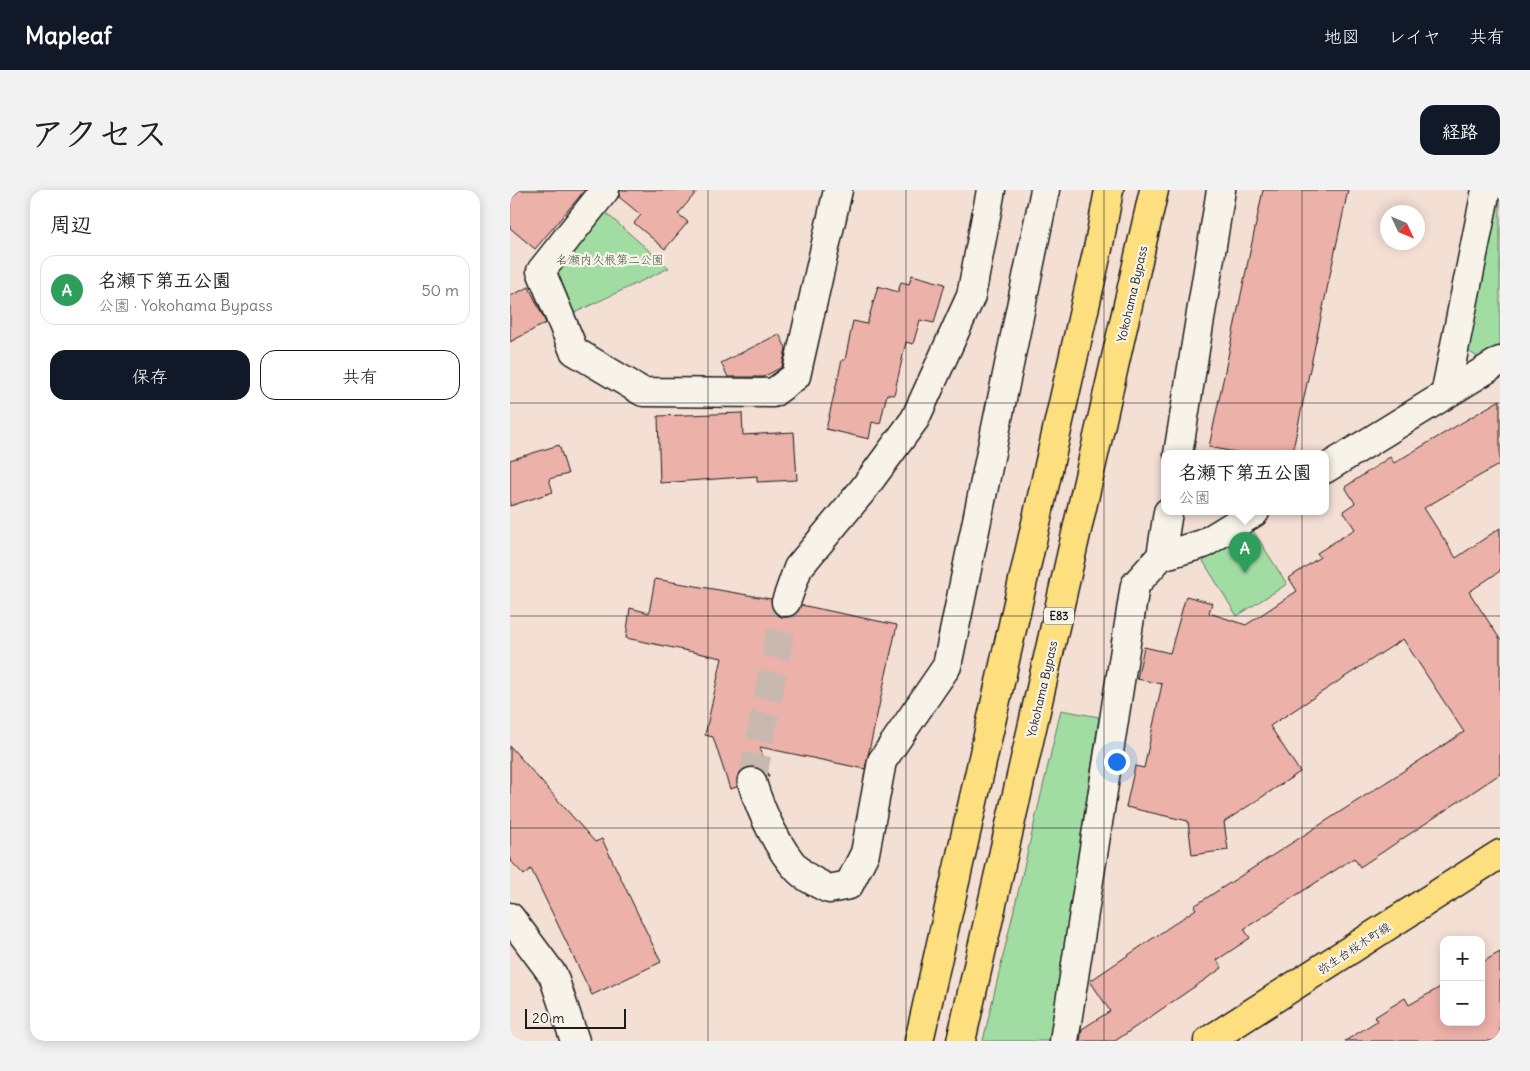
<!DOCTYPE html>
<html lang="ja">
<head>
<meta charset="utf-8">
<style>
  :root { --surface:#fff; --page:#f2f2f2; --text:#222; --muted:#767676; --line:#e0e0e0; --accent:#111827 }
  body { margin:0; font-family:Delius,"Klee One",sans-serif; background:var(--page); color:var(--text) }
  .controls { position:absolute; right:15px; bottom:15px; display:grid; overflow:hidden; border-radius:10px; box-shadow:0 2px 12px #0003 }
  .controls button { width:45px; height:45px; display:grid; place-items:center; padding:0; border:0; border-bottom:1px solid var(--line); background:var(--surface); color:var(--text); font:25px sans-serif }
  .compass { position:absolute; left:870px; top:15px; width:45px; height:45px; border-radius:50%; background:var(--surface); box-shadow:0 2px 12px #0003; rotate:134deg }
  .scale { position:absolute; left:15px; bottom:12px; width:101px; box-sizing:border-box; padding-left:5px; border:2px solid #1c1c1c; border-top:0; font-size:14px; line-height:18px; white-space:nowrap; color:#1c1c1c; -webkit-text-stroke:4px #f7f3e8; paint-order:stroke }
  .you { position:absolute; left:606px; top:571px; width:18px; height:18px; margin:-12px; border:4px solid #fff; border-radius:50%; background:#1a73e8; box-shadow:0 0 0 8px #1a73e833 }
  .badge { display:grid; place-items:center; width:32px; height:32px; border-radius:50%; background:var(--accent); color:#fff; font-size:16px; font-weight:700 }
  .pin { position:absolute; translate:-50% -41px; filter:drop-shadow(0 1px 2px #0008) }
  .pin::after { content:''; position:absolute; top:26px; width:18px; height:15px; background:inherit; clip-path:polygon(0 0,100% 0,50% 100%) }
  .popup { position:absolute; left:651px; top:260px; width:168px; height:65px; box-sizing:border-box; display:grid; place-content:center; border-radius:10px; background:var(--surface); filter:drop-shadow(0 1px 4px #0005); font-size:16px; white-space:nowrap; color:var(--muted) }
  .popup b { font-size:19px; color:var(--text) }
  .popup::after { content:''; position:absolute; left:50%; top:100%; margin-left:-10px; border:10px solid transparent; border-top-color:var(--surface) }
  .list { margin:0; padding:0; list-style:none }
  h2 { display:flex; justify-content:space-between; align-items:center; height:65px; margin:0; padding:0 20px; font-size:21px }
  h2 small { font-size:16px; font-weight:400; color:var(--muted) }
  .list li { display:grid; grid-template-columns:32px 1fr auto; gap:15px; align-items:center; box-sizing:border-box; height:70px; margin:0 10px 10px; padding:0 10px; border:1px solid var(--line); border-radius:15px }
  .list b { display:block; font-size:19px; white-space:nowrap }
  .list p { margin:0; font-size:16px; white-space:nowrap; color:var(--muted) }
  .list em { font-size:16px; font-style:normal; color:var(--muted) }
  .actions { display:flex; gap:10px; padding:15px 20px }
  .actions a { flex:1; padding:11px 0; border:1px solid var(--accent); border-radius:15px; text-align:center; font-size:18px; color:var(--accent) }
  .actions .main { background:var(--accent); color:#fff }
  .map { position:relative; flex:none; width:990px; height:851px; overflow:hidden; border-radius:15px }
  header { display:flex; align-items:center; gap:30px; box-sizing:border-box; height:70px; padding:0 25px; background:var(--accent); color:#fff }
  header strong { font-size:24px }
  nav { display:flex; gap:28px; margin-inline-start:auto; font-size:18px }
  .intro { display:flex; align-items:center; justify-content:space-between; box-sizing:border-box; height:120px; padding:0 30px }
  h1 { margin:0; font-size:35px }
  .button { padding:12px 22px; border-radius:15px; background:var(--accent); color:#fff; font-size:18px; font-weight:700 }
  main { display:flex; gap:30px; padding:0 30px }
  aside { flex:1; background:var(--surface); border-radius:15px; box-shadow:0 2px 12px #0003 }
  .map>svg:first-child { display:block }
  .green { fill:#a1dda3; stroke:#5e7c60 }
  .building { fill:#ecb1a9; stroke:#1c1c1c }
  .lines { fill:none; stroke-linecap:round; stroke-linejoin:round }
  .minor-tunnel { stroke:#c9b8b0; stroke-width:28; stroke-dasharray:28 14; stroke-linecap:butt }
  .minor-casing { stroke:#1c1c1c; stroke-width:31 }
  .major-casing { stroke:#1c1c1c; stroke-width:31 }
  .highway-casing { stroke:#1c1c1c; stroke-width:31 }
  .minor { stroke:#f7f3e8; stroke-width:28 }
  .major { stroke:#fddf80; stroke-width:28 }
  .highway { stroke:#fddf80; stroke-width:28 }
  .grid { fill:none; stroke:#1c1c1c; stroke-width:1; stroke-opacity:0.55 }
  .labels { text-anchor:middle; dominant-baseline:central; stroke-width:4.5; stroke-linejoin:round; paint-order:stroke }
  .shield { fill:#f7f3e8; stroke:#5e5c59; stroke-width:1 }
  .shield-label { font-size:11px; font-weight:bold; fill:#1c1c1c }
  .park-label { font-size:12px; fill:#445644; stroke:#f7f3e8 }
  .street-label { font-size:12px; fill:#1c1c1c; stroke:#f7f3e8 }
</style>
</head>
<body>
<header>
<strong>Mapleaf</strong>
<nav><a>地図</a><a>レイヤ</a><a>共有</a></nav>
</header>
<div class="intro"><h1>アクセス</h1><a class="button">経路</a></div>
<main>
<aside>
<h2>周辺<small></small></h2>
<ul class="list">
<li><span class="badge" style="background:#2e9e5b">A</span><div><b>名瀬下第五公園</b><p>公園 · Yokohama Bypass</p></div><em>50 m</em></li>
</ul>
<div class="actions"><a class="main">保存</a><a>共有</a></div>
</aside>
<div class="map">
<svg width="990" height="851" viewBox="0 0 990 851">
  <rect width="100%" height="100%" fill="#f4dfd5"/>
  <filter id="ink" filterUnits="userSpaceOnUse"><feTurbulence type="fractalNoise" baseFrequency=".02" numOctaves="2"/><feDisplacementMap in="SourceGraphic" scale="10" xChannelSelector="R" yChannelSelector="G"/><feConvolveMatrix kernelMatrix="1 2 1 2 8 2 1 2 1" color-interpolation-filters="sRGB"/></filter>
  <g filter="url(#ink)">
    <path class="green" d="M990,4V155L969,168L958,161Z
      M96,23L159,78L62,124L45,84Z
      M742,339L777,394L727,426L693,371Z
      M551,520L589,527L540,851H473Z"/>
    <path class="building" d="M9,0H75L25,59L0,38V10Z
      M110,0H188L168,24L178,32L155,59L124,33L131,25L109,7Z
      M753,0H838L782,264H735L699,257Z
      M402,85L435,94L424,133L410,130L403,154L396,152L384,205L377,204L370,234L362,232L359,249L316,239L332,170H335L343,131L357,134L368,96L388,102L391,92L399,94Z
      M19,97L36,133L0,152V106Z
      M269,144L276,158L272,177L253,187H218L211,173Z
      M990,210V274L914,318L946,368L990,338V381L959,402L990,449V584L850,677L844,668L734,739L740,748L707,770L712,778L605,851H570L572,839L600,821L580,791L686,719L684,716L954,542L893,449L760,536L790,582L714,632L718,660L682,665L678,631L616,617L625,576L634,578L652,494L627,489L634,457L660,463L676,406L702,413L699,423L736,435L787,401L779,388L810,367L807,363L845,339L833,321L845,313L835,297L880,267L884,273Z
      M232,223L233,245L284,242L287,290L247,292V286L150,293L148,226Z
      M49,255L58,284L39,289L43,302L0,316V270Z
      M145,389L261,409L264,422L271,427H279L286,424L291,415L387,435L355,579L250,557L259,586L257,587L253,581L246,577H237L231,581L227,588V597L220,599L203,547L195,545L212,468L116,448L120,418L139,423Z
      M0,556L85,652L92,649L151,772L82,805L21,679L14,685L0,670Z
      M990,762V851H835L867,831L865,827L895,808L899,815L934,795V832H971V773Z"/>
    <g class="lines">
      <path class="minor-tunnel" d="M242,592L276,412"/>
      <g class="minor-casing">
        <path id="minor" d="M95,0L31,81L64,161L133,202L263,203L286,186L328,0
          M935,205L976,0
          M668,264L711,0
          M815,279L990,171
          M651,366L658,322
          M276,412L288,378L352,301L405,229L461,106L481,0
          M242,592C250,620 269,661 289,681C297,689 309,694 319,699L339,695L355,663L372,571L437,476L535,0
          M0,727L43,785L65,851
          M554,851L625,395L651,366L693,354L745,322"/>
      </g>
      <g class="major-casing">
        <path id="major" d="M698,851L990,664"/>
      </g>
      <g class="highway-casing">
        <path id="highway" d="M409,851L589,54L599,0
          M451,851L644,0"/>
      </g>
      <use href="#minor" class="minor"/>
      <use href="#major" class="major"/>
      <use href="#highway" class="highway"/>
    </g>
  </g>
  <path class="grid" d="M198,0V851M396,0V851M594,0V851M792,0V851M0,213H990M0,426H990M0,638H990"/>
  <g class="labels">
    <rect class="shield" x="534" y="417.5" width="30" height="17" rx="4"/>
    <g class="shield-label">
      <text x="549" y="426">E83</text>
    </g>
    <g class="park-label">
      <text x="100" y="69">名瀬内久根第二公園</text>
    </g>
    <g class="street-label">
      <text transform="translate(622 104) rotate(-77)">Yokohama Bypass</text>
      <text transform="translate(532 499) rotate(-77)">Yokohama Bypass</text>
      <text transform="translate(844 758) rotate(-33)">弥生台桜木町線</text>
    </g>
  </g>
</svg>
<div class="controls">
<button>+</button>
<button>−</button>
</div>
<svg class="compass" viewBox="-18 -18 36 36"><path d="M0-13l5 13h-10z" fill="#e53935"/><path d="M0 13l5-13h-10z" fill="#767676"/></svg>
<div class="scale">20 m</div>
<div class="you"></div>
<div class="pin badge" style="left:735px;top:383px;background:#2e9e5b">A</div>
<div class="popup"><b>名瀬下第五公園</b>公園</div>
</div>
</main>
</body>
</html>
